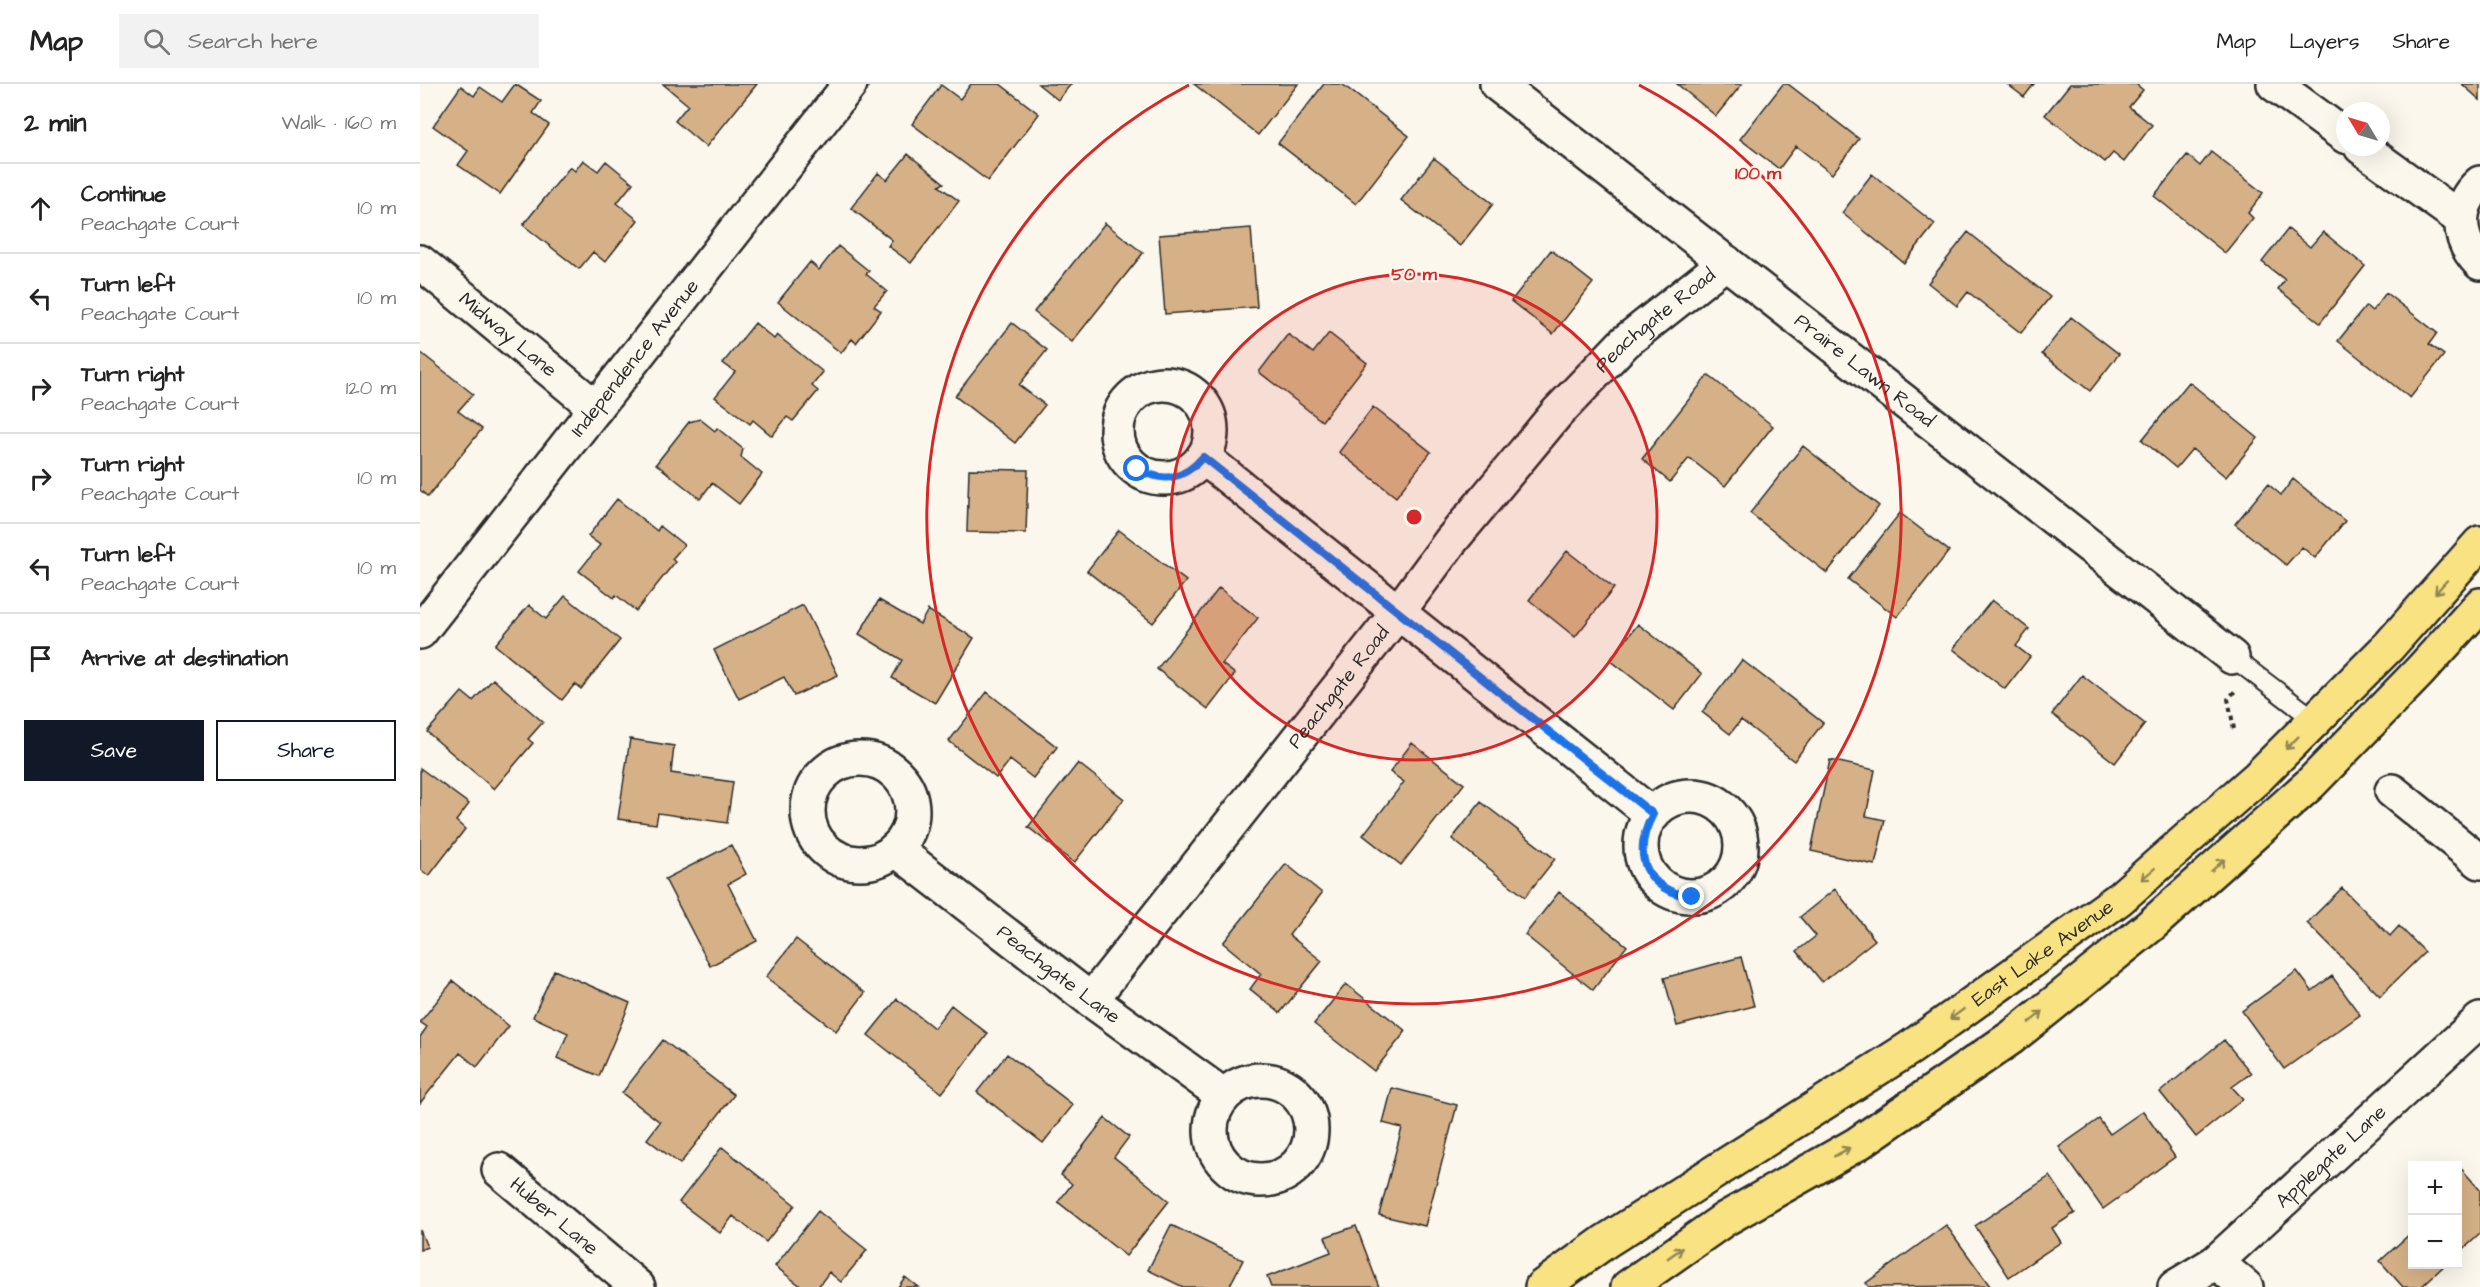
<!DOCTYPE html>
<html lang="en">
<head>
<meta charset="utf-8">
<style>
  :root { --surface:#fff; --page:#f2f2f2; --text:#222; --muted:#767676; --line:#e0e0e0; --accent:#111827 }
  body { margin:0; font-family:"Architects Daughter",sans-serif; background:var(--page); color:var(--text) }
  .controls { position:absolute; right:18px; bottom:18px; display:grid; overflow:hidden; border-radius:0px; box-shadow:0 6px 24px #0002 }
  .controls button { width:54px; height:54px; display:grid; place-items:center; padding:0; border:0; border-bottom:2px solid var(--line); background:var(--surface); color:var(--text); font:30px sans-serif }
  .compass { position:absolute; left:1916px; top:18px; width:54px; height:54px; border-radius:50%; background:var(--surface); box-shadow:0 6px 24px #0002; rotate:308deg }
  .stop { position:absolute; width:18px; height:18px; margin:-14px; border:4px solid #1a73e8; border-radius:50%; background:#fff }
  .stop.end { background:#1a73e8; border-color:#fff; box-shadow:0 2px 6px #0008 }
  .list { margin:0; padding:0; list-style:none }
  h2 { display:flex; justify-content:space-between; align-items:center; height:78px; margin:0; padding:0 24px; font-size:26px }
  h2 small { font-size:20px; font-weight:400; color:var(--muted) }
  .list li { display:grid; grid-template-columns:39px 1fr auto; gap:18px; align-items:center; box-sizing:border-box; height:90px; padding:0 24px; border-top:2px solid var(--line) }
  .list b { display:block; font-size:22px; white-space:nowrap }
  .list p { margin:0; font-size:20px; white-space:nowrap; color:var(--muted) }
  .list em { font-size:20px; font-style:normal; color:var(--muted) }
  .actions { display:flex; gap:12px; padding:18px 24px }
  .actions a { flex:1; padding:14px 0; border:2px solid var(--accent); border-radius:0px; text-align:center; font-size:21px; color:var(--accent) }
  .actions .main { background:var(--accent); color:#fff }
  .icon { flex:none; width:33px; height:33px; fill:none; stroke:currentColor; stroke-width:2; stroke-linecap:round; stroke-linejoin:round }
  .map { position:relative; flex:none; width:2060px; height:1203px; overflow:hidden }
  header { display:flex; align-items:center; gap:36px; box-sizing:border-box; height:84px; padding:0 30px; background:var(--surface); border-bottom:2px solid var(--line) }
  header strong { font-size:28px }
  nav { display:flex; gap:33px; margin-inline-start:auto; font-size:21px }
  .search { width:420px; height:54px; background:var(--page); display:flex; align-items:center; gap:15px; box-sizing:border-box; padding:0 21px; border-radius:0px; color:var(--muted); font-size:22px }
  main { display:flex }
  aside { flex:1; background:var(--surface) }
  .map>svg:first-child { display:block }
  .building { fill:#d6b187; stroke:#2b2b2b; stroke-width:1.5 }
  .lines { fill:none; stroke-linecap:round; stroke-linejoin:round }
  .service-casing { stroke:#2b2b2b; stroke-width:22 }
  .minor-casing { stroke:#2b2b2b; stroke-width:38 }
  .primary-casing { stroke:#2b2b2b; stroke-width:38 }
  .path { stroke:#2b2b2b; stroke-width:4; stroke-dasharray:4.5 4.5; stroke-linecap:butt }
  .service { stroke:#fbf7ec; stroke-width:18 }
  .minor { stroke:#fbf7ec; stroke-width:33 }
  .primary { stroke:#f8e281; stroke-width:33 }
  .oneway { stroke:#928656 }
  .route { stroke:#1a73e8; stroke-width:8 }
  .ring { fill:none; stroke:#d62828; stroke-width:3 }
  .labels { text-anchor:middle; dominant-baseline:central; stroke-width:4.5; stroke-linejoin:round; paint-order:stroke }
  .street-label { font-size:20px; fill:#2b2b2b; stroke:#fbf7ec }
  .centre { fill:#d62828; stroke:#fbf7ec; stroke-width:3 }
  .ring-label { font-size:18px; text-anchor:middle; font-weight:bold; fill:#d62828; stroke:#fbf7ec; stroke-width:4.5; stroke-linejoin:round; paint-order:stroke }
</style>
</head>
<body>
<header>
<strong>Map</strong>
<div class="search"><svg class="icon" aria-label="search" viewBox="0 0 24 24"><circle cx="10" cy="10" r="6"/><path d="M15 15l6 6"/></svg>Search here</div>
<nav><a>Map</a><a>Layers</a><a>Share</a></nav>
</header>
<main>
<aside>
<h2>2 min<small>Walk · 160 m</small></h2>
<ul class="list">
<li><svg class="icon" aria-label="ahead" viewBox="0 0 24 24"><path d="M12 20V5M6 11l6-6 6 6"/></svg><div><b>Continue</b><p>Peachgate Court</p></div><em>10 m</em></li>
<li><svg class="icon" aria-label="left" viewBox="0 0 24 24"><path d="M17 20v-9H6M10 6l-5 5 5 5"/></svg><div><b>Turn left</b><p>Peachgate Court</p></div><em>10 m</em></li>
<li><svg class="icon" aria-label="right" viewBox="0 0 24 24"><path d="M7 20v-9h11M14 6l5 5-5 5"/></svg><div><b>Turn right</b><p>Peachgate Court</p></div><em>120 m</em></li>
<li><svg class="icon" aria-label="right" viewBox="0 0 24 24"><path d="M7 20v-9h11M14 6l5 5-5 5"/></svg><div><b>Turn right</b><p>Peachgate Court</p></div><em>10 m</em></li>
<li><svg class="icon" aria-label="left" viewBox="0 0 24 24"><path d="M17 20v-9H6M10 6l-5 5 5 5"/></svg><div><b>Turn left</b><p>Peachgate Court</p></div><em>10 m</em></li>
<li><svg class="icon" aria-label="arrive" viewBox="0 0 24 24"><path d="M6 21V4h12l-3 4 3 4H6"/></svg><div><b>Arrive at destination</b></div></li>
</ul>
<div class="actions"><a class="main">Save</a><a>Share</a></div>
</aside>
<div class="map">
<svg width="2060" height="1203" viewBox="0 0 2060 1203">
  <rect width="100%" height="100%" fill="#fbf7ec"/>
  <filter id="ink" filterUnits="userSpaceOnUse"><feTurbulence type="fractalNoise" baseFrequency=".0167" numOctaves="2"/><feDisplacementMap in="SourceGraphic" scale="12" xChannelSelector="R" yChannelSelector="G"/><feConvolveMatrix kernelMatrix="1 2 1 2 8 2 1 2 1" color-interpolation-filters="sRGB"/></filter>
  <g filter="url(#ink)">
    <path class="building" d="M95,0L121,17L113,29L129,41L80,110L38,81L48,67L13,42L41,2L54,12L60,3L82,18Z
      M243,0H337L286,63L255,37L268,21Z
      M551,0H580L619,30L568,97L492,40L521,1L540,15Z
      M618,0H651L638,16Z
      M774,0H878L838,51Z
      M904,0H922L989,52L936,120L858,59Z
      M1257,0H1322L1296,32Z
      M1363,0H1368L1439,55L1412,90L1376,62L1359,85L1320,55Z
      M1587,0H1614L1604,13Z
      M1650,0H1716L1723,6L1709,23L1732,41L1704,78L1693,69L1685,78L1625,31Z
      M2042,0H2060V16Z
      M1791,68L1843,109L1828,129L1833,134L1805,169L1734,112L1767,71L1780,82Z
      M488,70L524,99L519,102L539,117L491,179L468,162L472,156L431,124L458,89L467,96Z
      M1014,74L1073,120L1040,162L981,116Z
      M163,76L178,87L186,77L213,99L197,119L218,136L185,178L173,168L159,185L103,141L150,83L155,87Z
      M1452,90L1515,140L1484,179L1422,129Z
      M685,139L723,169L652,258L614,228Z
      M831,144L837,223L745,230L739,151Z
      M1868,145L1890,163L1903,148L1945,182L1900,239L1858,205L1865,196L1842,178Z
      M1548,148L1630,213L1601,249L1548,208L1537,222L1508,199Z
      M418,162L449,187L446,190L467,207L454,222L461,227L436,259L432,255L421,269L358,218L390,178L399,186Z
      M1131,166L1173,199L1133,250L1091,217Z
      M1966,209L2017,249L2009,260L2024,271L1990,314L1918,257L1946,222L1952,227Z
      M1651,233L1699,270L1670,307L1622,270Z
      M335,239L354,255L357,251L403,288L392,302L398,307L373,337L367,333L352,352L333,336L330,340L295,313L315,288L303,279Z
      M592,239L627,266L599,301L625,321L595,359L535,312Z
      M909,249L947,279L902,337L839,288L868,250L893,269Z
      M0,268L53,310L38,327L62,345L8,413L0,406Z
      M1288,291L1353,342L1305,402L1269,374L1250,398L1222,375Z
      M1769,298L1838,354L1806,393L1772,365L1756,384L1722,356Z
      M953,323L1011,368L976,413L919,368Z
      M280,335L295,347L297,344L323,365L321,373L342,390L319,420L292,399L280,415L236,380L269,338Z
      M1383,362L1459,422L1407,489L1330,429Z
      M549,385L608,386L606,449L547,448Z
      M1873,395L1925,437L1895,474L1882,463L1866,481L1815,440L1848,400L1861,411Z
      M197,415L237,447L240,442L264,461L252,475L255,478L216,527L196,511L194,514L159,487L180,461L168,452Z
      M1480,429L1529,467L1477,533L1428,495Z
      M699,446L766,497L733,539L667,487Z
      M1147,467L1194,504L1155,553L1109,516Z
      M799,504L838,534L802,580L815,590L788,625L737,585Z
      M145,512L200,556L161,605L155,600L142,616L75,561L109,521L126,535Z
      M459,516L500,540L508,526L554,554L515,619L472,594L482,576L439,550Z
      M1572,516L1609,545L1596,562L1610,573L1585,605L1533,565Z
      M383,521L418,591L374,612L364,593L319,615L294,566Z
      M1218,540L1282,590L1254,626L1190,576Z
      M1322,576L1403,639L1374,677L1321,636L1310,650L1282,628Z
      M1662,591L1725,640L1695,679L1632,630Z
      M73,595L123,638L108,655L113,659L74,705L7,648L42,608L53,617Z
      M567,608L637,663L613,694L590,676L576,694L529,657Z
      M210,655L254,662L251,689L313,698L307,739L238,729L236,740L198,735Z
      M992,659L1044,700L981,781L943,751L984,698L970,688Z
      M1410,676L1455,686L1446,732L1465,736L1455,781L1391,767Z
      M658,679L704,715L654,779L608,743Z
      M0,684L49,720L36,737L45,745L9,792L0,785Z
      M1061,718L1135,775L1105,813L1032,755Z
      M311,761L326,790L308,800L337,857L290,882L245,795Z
      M866,780L902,809L869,851L902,877L860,929L830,905L841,890L803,859Z
      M1922,804L1970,852L1979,842L2005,868L1960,912L1887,839Z
      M1415,805L1455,856L1402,898L1377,867L1396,852L1380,833Z
      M1139,808L1207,862L1173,906L1105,851Z
      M376,855L445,909L416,947L346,893Z
      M1321,873L1334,922L1257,942L1244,894Z
      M134,886L210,919L179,992L137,974L148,949L113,933Z
      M1877,887L1892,907L1912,892L1940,931L1864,985L1822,927Z
      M33,897L89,942L57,983L40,969L0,1019V953L7,943L0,938Z
      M926,900L986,947L954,987L894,940Z
      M477,915L514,944L531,921L568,950L522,1009L448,951Z
      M243,956L314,1011L260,1080L227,1055L240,1038L202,1009Z
      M1804,956L1831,989L1812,1003L1823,1015L1776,1053L1740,1008Z
      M587,970L653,1021L623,1059L557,1008Z
      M972,1004L1037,1021L1005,1142L959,1131L982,1044L963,1039Z
      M1723,1027L1755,1073L1683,1125L1639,1063L1679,1035L1690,1050Z
      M685,1034L709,1053L694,1073L749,1117L706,1172L638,1118L652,1100L641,1091Z
      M302,1063L375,1121L346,1158L313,1132L300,1149L259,1118Z
      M2039,1082L2060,1106V1150L2038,1170Z
      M1630,1092L1655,1129L1632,1144L1641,1158L1589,1193L1555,1142Z
      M398,1127L447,1166L421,1198L409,1188L398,1203H382L355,1182Z
      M751,1141L823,1176L809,1203H763L728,1186Z
      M1526,1141L1570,1202L1449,1203L1446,1199Z
      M936,1142L959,1203H851L847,1193L911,1168L905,1153Z
      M0,1146L7,1163L0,1166Z
      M1992,1148V1180H2026L2001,1203H1983L1960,1177Z
      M485,1193L498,1203H478Z"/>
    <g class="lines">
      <g class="service-casing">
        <path id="service" d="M1812,573L1895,636"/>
      </g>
      <g class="minor-casing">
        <g id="minor">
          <path id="s1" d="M1077,0L1812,573"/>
          <path d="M1854,0L1925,52"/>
          <path d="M1941,63L2041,135"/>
          <path d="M2060,99C2034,122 2037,156 2060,179"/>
          <path id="s2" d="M0,178L176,324"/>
          <circle cx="744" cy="347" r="47"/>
          <path d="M783,373L1233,731"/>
          <path id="s3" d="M0,548L430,0"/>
          <circle cx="440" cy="727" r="52"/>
          <path d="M1972,707L2060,778"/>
          <circle cx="1271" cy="762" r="50"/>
          <path id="s4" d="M475,765L671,916L804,1012"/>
          <path id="s5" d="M671,916L979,527L1030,458L1137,329L1205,258L1306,178"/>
          <circle cx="841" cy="1046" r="50"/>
          <path id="s6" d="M79,1086L218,1203"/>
          <path d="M1796,1178L1826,1203"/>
          <path id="s7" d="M1755,1203L1796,1178L2060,936"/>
        </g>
      </g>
      <g class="primary-casing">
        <g id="primary">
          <path id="s8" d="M1122,1203L1186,1157L1490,964L1699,815L1838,693L1969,562L2060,459"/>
          <path d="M1208,1203L1305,1135L1437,1060L1592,953L1730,842L1890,700L1999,588L2060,521"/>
        </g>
      </g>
      <path class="path" d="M1814,645L1808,615L1815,607"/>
      <use href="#service" class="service"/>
      <use href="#minor" class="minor"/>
      <use href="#primary" class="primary"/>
    </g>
    <defs><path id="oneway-shaft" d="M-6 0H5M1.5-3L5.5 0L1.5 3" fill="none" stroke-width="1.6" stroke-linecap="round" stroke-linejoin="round" transform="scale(1.5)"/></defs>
    <g class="oneway">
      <use href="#oneway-shaft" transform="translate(2021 503) rotate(132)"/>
      <use href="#oneway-shaft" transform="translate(1872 659) rotate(135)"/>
      <use href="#oneway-shaft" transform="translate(1798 781) rotate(-42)"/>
      <use href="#oneway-shaft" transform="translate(1728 790) rotate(139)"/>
      <use href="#oneway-shaft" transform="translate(1537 930) rotate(144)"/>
      <use href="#oneway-shaft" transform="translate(1616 933) rotate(-39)"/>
      <use href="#oneway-shaft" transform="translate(1422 1068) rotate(-29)"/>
      <use href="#oneway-shaft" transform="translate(1255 1169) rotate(-35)"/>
    </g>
  </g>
  <g class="lines" filter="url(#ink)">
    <path class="route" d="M717,385C744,399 763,396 783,373L1233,730C1211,771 1225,806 1272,813"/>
  </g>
  <circle cx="994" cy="433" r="243" fill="#d62828" fill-opacity=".12"/>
  <g class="ring">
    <circle cx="994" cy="433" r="243"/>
    <path d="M1219 1A487 487 0 1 1 769 1"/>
  </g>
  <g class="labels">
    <g class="street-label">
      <text stroke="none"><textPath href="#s5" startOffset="885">Peachgate Road</textPath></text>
      <text stroke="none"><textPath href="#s2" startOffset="114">Midway Lane</textPath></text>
      <text stroke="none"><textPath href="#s3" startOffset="348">Independence Avenue</textPath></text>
      <text stroke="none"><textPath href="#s1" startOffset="466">Praire Lawn Road</textPath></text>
      <text stroke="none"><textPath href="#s5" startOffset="399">Peachgate Road</textPath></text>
      <text stroke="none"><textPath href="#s8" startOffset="602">East Lake Avenue</textPath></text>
      <text stroke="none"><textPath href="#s4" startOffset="206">Peachgate Lane</textPath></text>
      <text stroke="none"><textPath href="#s7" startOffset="204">Applegate Lane</textPath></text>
      <text stroke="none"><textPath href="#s6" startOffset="72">Huber Lane</textPath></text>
    </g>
  </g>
  <circle cx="994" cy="433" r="9" class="centre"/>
  <g class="ring-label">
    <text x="1338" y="95">100 m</text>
    <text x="994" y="196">50 m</text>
  </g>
</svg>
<div class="controls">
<button>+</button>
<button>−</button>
</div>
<svg class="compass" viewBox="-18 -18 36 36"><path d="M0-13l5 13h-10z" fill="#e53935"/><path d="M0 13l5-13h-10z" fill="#767676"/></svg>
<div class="stop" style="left:717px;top:385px"></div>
<div class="stop end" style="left:1272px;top:813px"></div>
</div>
</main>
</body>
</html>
